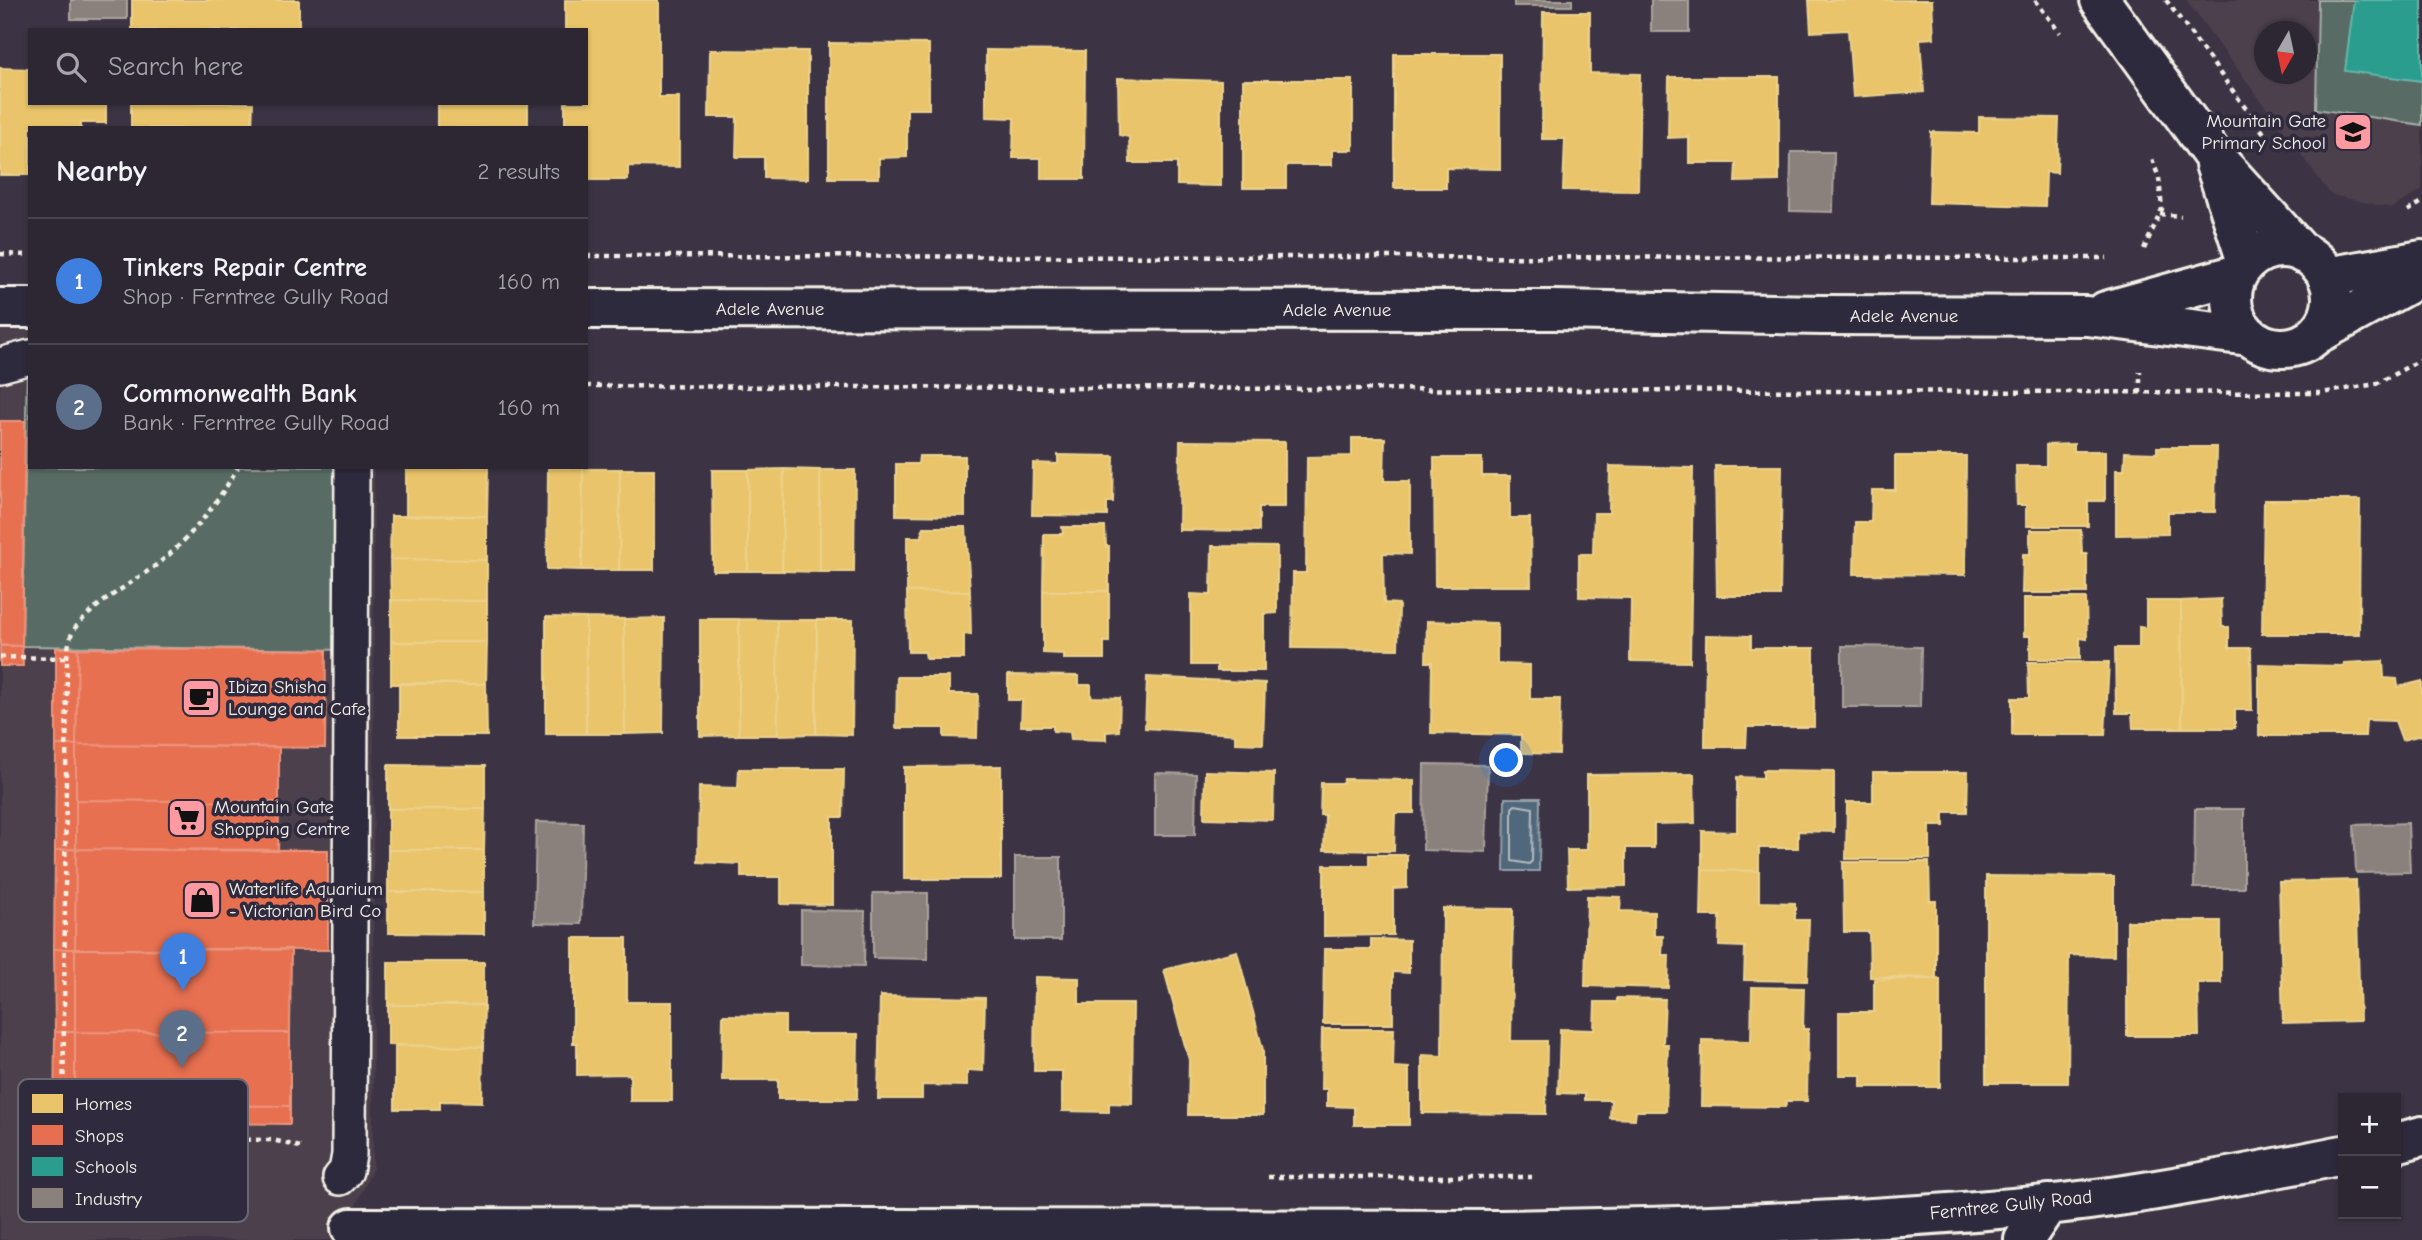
<!DOCTYPE html>
<html lang="en">
<head>
<meta charset="utf-8">
<style>
  :root { --surface:#2d2733; --page:#352f3b; --text:#f1f3f6; --muted:#a7a5ac; --line:#48444e; --accent:#db2777 }
  body { margin:0; font-family:"Comic Neue",sans-serif; background:var(--page); color:var(--text) }
  .controls { position:absolute; right:21px; bottom:21px; display:grid; overflow:hidden; border-radius:0px; box-shadow:0 2px 5px #0004 }
  .controls button { width:63px; height:63px; display:grid; place-items:center; padding:0; border:0; border-bottom:2px solid var(--line); background:var(--surface); color:var(--text); font:35px sans-serif }
  .compass { position:absolute; left:2254px; top:21px; width:63px; height:63px; border-radius:50%; background:var(--surface); box-shadow:0 2px 5px #0004; rotate:189deg }
  .you { position:absolute; left:1507px; top:761px; width:24px; height:24px; margin:-18px; border:5px solid #fff; border-radius:50%; background:#1a73e8; box-shadow:0 0 0 10px #1a73e833 }
  .badge { display:grid; place-items:center; width:46px; height:46px; border-radius:50%; background:var(--accent); color:#fff; font-size:23px; font-weight:700 }
  .pin { position:absolute; translate:-50% -58px; filter:drop-shadow(0 2px 4px #0008) }
  .pin::after { content:''; position:absolute; top:37px; width:24px; height:21px; background:inherit; clip-path:polygon(0 0,100% 0,50% 100%) }
  .list { margin:0; padding:0; list-style:none }
  h2 { display:flex; justify-content:space-between; align-items:center; height:91px; margin:0; padding:0 28px; font-size:30px }
  h2 small { font-size:23px; font-weight:400; color:var(--muted) }
  .list li { display:grid; grid-template-columns:46px 1fr auto; gap:21px; align-items:center; box-sizing:border-box; height:126px; padding:0 28px; border-top:2px solid var(--line) }
  .list b { display:block; font-size:26px; white-space:nowrap }
  .list p { margin:0; font-size:23px; white-space:nowrap; color:var(--muted) }
  .list em { font-size:23px; font-style:normal; color:var(--muted) }
  .icon { flex:none; width:38px; height:38px; fill:none; stroke:currentColor; stroke-width:2; stroke-linecap:round; stroke-linejoin:round }
  .map { position:relative; flex:none; width:2422px; height:1240px; overflow:hidden }
  .search { position:absolute; background:var(--surface); box-shadow:0 2px 5px #0004; left:28px; top:28px; width:560px; height:77px; display:flex; align-items:center; gap:18px; box-sizing:border-box; padding:0 24px; border-radius:0px; color:var(--muted); font-size:26px }
  .panel { position:absolute; background:var(--surface); box-shadow:0 2px 5px #0004; left:28px; top:126px; width:560px; height:343px; border-radius:0px }
  .map>svg:first-child { display:block }
  .built { fill:#4c404c; fill-rule:evenodd }
  .green { fill:#596c65; stroke:#a6aea6; stroke-width:2 }
  .water { fill:#51687c; stroke:#929fa7; stroke-width:2 }
  .homes { fill:#e9c46a; stroke:#ecd290; stroke-width:2 }
  .shops { fill:#e76f51; stroke:#eb967e; stroke-width:2 }
  .schools { fill:#2a9d8f; stroke:#67b6aa; stroke-width:2 }
  .industry { fill:#8a817c; stroke:#aaa39c; stroke-width:2 }
  .lines { fill:none; stroke-linecap:round; stroke-linejoin:round }
  .shore { stroke:#b3babd; stroke-width:2 }
  .lane-casing { stroke:#f4f1e8; stroke-width:38 }
  .street-casing { stroke:#f4f1e8; stroke-width:44 }
  .path { stroke:#f4f1e8; stroke-width:4.5; stroke-dasharray:5 5; stroke-linecap:butt }
  .lane { stroke:#2f2a3d; stroke-width:33 }
  .street { stroke:#2f2a3d; stroke-width:38 }
  .labels { text-anchor:middle; dominant-baseline:central; stroke-width:7; stroke-linejoin:round; paint-order:stroke }
  .poi-label { font-size:19px; fill:#f4f1e8; stroke:#2f2a3d; text-anchor:start }
  .street-label { font-size:19px; fill:#f4f1e8; stroke:#2f2a3d }
  .key { fill:#2f2a3d; stroke:#6a6670; stroke-width:2 }
  .key-label { font-size:19px; fill:#f4f1e8 }
</style>
</head>
<body>
<div class="map">
<svg width="2422" height="1240" viewBox="0 0 2422 1240">
  <rect width="100%" height="100%" fill="#3c3444"/>
  <filter id="ink" filterUnits="userSpaceOnUse"><feTurbulence type="fractalNoise" baseFrequency=".0143" numOctaves="2"/><feDisplacementMap in="SourceGraphic" scale="14" xChannelSelector="R" yChannelSelector="G"/><feConvolveMatrix kernelMatrix="1 2 1 2 8 2 1 2 1" color-interpolation-filters="sRGB"/></filter>
  <g filter="url(#ink)">
    <path class="built" d="M2186,0H2422V190L2392,208L2331,195ZM2264,32H2306V74H2264Z
      M0,308H30V467H374L373,1168L340,1240H0Z"/>
    <path class="green" d="M2318,0H2422V125L2316,109Z
      M30,357V467H352L351,650L22,646L27,359Z"/>
    <path class="water" d="M1505,798H1540L1539,871H1504Z"/>
    <path class="homes" d="M132,0H299V30H132Z
      M565,0H659V97H679V167L628,166V180H586V128H565V103H586V30H565Z
      M1809,0H1932L1934,38L1920,39L1924,92L1853,97L1848,30L1811,32Z
      M1543,12H1590V73L1640,74L1638,191L1563,190L1565,139H1542Z
      M829,43L929,44V109H907V157L879,158V178H829Z
      M710,50L808,51V179L764,178V157H736L737,117H709Z
      M986,50L1085,51L1084,179H1041V158H1013L1014,118L986,117Z
      M1394,54H1500V169L1446,168V188H1394Z
      M0,68L30,69V103H106V123H81V128H30V175H0Z
      M1669,77H1779V181L1735,182L1736,163H1689V137L1668,138Z
      M1118,78L1221,81V186L1177,185V163H1130L1129,137L1119,135Z
      M1243,80H1353V150H1332V165H1286V188H1243Z
      M131,103H253L252,128H131Z
      M437,103H528V128H437Z
      M1979,117L2059,118L2057,173L2046,172L2045,206L1929,203L1931,132L1979,133Z
      M1352,438H1385L1384,481H1410V554L1383,553L1384,603L1399,604L1398,649L1292,648L1293,573H1306L1307,457L1352,456Z
      M1180,441L1285,442V507H1259V531L1179,530Z
      M2074,444V451H2105V501H2088V526H2026V505H2017L2016,466H2046V445Z
      M2157,447H2216L2215,512H2168V534L2116,535V470H2124L2125,452L2157,453Z
      M1058,455L1114,456L1113,502H1107V516L1032,515L1033,463L1058,464Z
      M919,456H965V516L896,515V464H918Z
      M1895,456H1966L1965,575L1854,574L1855,522H1871L1872,490H1895Z
      M1434,458H1482V476H1510V518H1530L1531,586H1435Z
      M1610,466L1693,468L1690,662L1630,661L1631,598L1579,597V554H1593L1594,513H1609Z
      M1715,466H1782L1780,596H1717Z
      M406,467H488L487,516L406,515Z
      M548,468H583L582,570L547,569Z
      M583,468L620,469L619,570H582Z
      M620,469H654V570H619Z
      M784,469L820,470V572L782,571Z
      M784,469L782,571H748V470Z
      M712,470H748V571H713Z
      M820,470H855L854,572H820Z
      M2264,500H2360L2359,634H2262Z
      M391,516H487V560L390,559Z
      M923,527H966L970,591L907,592V537H922Z
      M1062,527H1105L1106,546H1109V591H1043L1044,534H1063Z
      M2030,530H2081L2082,554H2087V593H2022L2023,554H2030Z
      M1212,546L1277,547V613L1264,614V671H1217V665H1191V594L1211,595Z
      M390,559L487,560V601L391,600Z
      M970,591L971,635L964,634V659H926L925,652H908L907,592Z
      M1043,591H1109V642H1104V659H1064V654L1043,653Z
      M2024,598H2086L2087,639L2080,638V659H2030V636H2024Z
      M2221,599L2222,627H2229V648H2251L2252,710H2235V728H2182L2181,601Z
      M391,600L487,601V642H391Z
      M2146,601H2181L2182,728H2133L2132,713H2116L2115,648H2139V627L2146,628Z
      M546,617L586,618V734H546Z
      M586,618L624,619L625,734H586Z
      M664,618L663,733L625,734L624,619Z
      M700,619H739V735L700,736Z
      M739,619L777,620L778,735H739Z
      M777,620H817L816,734L778,735Z
      M817,620H853L852,735L816,734Z
      M1427,621L1497,623V664L1530,665V699H1560L1559,754L1521,753V735L1431,733L1432,662H1426Z
      M1706,635L1751,636V648H1814V727H1747L1746,747H1705Z
      M391,642H487L486,684H391Z
      M2383,661L2384,678L2397,679L2398,687L2422,681V735L2402,740L2395,721L2366,720L2365,736H2259V664L2343,666L2344,663Z
      M2028,662H2109L2105,735H2012V698H2029Z
      M1008,675L1079,676V685H1091V697L1120,698L1119,731L1106,732V740L1071,739L1070,732L1053,731V726H1021L1022,700H1008Z
      M897,677H949V694H978L977,738L944,737V728H896Z
      M1147,677L1265,683L1263,744L1235,743V734L1145,728Z
      M399,683L486,684L487,736H399Z
      M388,765L485,766V809H388Z
      M1001,766V879H904V767Z
      M739,769H844L843,817H832V905L781,904V877H741V864L698,862L699,787L738,788Z
      M1763,770L1834,771V832L1798,831V848H1759V871L1702,870V831L1737,832V777L1763,778Z
      M1205,771L1274,773L1273,820L1204,818Z
      M1873,772H1968L1967,812H1944V826H1930V859H1846L1847,802H1873Z
      M1694,774L1695,823L1654,824V848H1626V886L1568,887L1567,850H1587V775Z
      M1344,779L1414,780V813H1395L1394,851L1324,850L1325,815H1320L1321,783H1343Z
      M388,809H485L484,850H388Z
      M388,850H484V892H388Z
      M1369,855H1407V888L1393,889V935L1324,936V865H1369Z
      M1843,862H1929L1930,901H1936V978L1870,977L1869,932H1844Z
      M1702,870L1759,871V902L1795,903V920H1809L1807,981L1744,980L1745,947L1719,946L1720,916H1701Z
      M1986,876L2114,877V956L2069,955L2068,1083H1986Z
      M2356,880L2360,1021L2283,1023L2279,882Z
      M388,892H484V934L388,933Z
      M1587,896L1621,897L1620,911L1654,912V936H1663L1662,955H1669L1668,988L1585,986Z
      M1443,908L1513,909L1511,1041H1547L1546,1114L1422,1113V1055L1442,1056Z
      M2127,921H2221V983H2198L2199,1036H2127Z
      M573,938H627V1002H672V1101H630V1074L577,1075V1043H573Z
      M1371,939L1409,940V973L1393,972V1024H1323L1324,949H1371Z
      M1237,951L1263,1050V1115H1188L1189,1060L1164,970Z
      M388,962H484V1005H388Z
      M1035,977L1079,978V1004H1133L1132,1104L1109,1103V1112L1062,1111V1071H1034Z
      M1874,979H1940V1087H1861V1075H1839V1012H1874Z
      M1752,987L1804,988L1803,1029H1808L1807,1101H1787L1785,1107L1701,1106L1702,1040L1751,1041Z
      M880,996L985,998L983,1071L967,1070V1086L922,1085V1099H878Z
      M1617,998L1665,999L1663,1044H1668L1666,1111H1636L1635,1119L1610,1118L1611,1100H1585V1094L1558,1093L1560,1029L1594,1030L1595,1002H1617Z
      M388,1005H484L483,1047L388,1045Z
      M723,1015L785,1016V1034H858L857,1099H778V1080H722Z
      M1322,1029H1394L1393,1067L1409,1068V1125H1354V1107L1327,1106V1089H1321Z
      M395,1045L483,1047L482,1102L440,1101V1109H395Z"/>
    <path class="shops" d="M0,421H25L22,646L0,645Z
      M0,646H22L23,666H0Z
      M56,648H78L76,745H56Z
      M78,648L326,650L325,748L76,745Z
      M56,745H76V849L55,850Z
      M76,745L279,747V802L76,800Z
      M76,800L279,802L278,851L76,849Z
      M76,849L328,850V950L75,949Z
      M76,849L75,949H54L55,850Z
      M54,949H75V1032H55Z
      M75,949H291L290,1033L75,1032Z
      M55,1032H75V1104L290,1106V1124L54,1121Z
      M75,1032L290,1033V1106L75,1104Z"/>
    <path class="schools" d="M2354,0H2422V81L2345,71Z"/>
    <path class="industry" d="M71,0H127V19H71Z
      M1514,0H1572V6H1514Z
      M1651,0H1689V32H1651Z
      M1791,152H1834L1833,212L1790,211Z
      M1842,646L1921,647L1920,707H1842Z
      M1424,764L1488,765L1486,852L1423,850Z
      M1155,773L1196,774L1195,835H1155Z
      M2195,809H2244V888H2194Z
      M536,822L583,823L581,924L534,923Z
      M2408,823L2410,872L2356,873L2354,825Z
      M1015,857H1061V940H1015Z
      M873,893H928V959L873,958Z
      M801,910L865,911L864,966L801,965Z"/>
    <g class="lines">
      <path class="shore" d="M1515,805L1533,808L1532,861L1529,864L1512,861V808Z"/>
      <g class="lane-casing">
        <path id="lane" d="M0,365L30,357
          M340,1178L346,1171L349,1155L352,467"/>
      </g>
      <g class="street-casing">
        <path id="street" d="M2100,0L2211,153L2302,253
          M2215,164L2247,262
          M2232 298a50 50 0 1 1 100 0a50 50 0 1 1-100 0Z
          M2327,277L2422,260
          M0,308H30
          M586,309L1554,310L1822,315L2087,316L2249,336
          M2106,311L2238,274
          M2317,334L2422,276
          M2396,1143L2422,1136
          M351,1228L1500,1230C1682,1227 1864,1222 2045,1205C2145,1195 2245,1174 2343,1155
          M2024,1240L2048,1204"/>
      </g>
      <path class="path" d="M2035,0L2060,33
        M2166,0L2269,140
        M2408,211L2422,202
        M2160,214L2181,216
        M2144,249L2162,209L2159,178L2152,159
        M0,254L30,255
        M586,256L2107,258
        M586,386L2321,393L2376,384L2422,359
        M2140,393V371
        M0,657L67,658L63,1138L273,1140L304,1148
        M67,658C68,648 69,635 76,627C102,596 143,579 173,551C200,526 219,500 238,467
        M1268,1177H1532"/>
      <use href="#lane" class="lane"/>
      <use href="#street" class="street"/>
    </g>
  </g>
  <defs>
    <g id="school-square" transform="scale(2.0125)"><rect x="-9" y="-9" width="18" height="18" rx="4" fill="#ff9aa2" stroke="#2f2a3d"/><path d="M0-5L7-2L0 1L-7-2ZM-4 1L0 2.5L4 1V4Q0 6-4 4Z" fill="#111"/></g>
    <g id="cafe-square" transform="scale(2.0125)"><rect x="-9" y="-9" width="18" height="18" rx="4" fill="#ff9aa2" stroke="#2f2a3d"/><path d="M-5.5-4.5H6V0H3Q3 3.5 0 3.5H-2.5Q-5.5 3.5-5.5 0ZM3-3.2v2h1.7v-2ZM-6 4.5H4V6H-6Z" fill="#111"/></g>
    <g id="supermarket-square" transform="scale(2.0125)"><rect x="-9" y="-9" width="18" height="18" rx="4" fill="#ff9aa2" stroke="#2f2a3d"/><path d="M-6-5.5h2.5l.6 2H6L4.5 2H-2.5L-4.4-4H-6ZM-1.5 3.2a1.3 1.3 0 1 0 .1 0ZM3 3.2a1.3 1.3 0 1 0 .1 0Z" fill="#111"/></g>
    <g id="shop-square" transform="scale(2.0125)"><rect x="-9" y="-9" width="18" height="18" rx="4" fill="#ff9aa2" stroke="#2f2a3d"/><path d="M-5-2.5h2.3a2.7 3.5 0 0 1 5.4 0H5L5.5 6h-11ZM-1.5-2.5h3a1.5 2.3 0 0 0-3 0Z" fill="#111"/></g>
  </defs>
  <g fill-rule="evenodd">
    <use href="#school-square" x="2353" y="132"/>
    <use href="#cafe-square" x="201" y="698"/>
    <use href="#supermarket-square" x="187" y="818"/>
    <use href="#shop-square" x="202" y="900"/>
  </g>
  <g class="labels">
    <g class="poi-label">
      <text x="2326" y="121" text-anchor="end">Mountain Gate<tspan x="2326" dy="22">Primary School</tspan></text>
      <text x="228" y="687">Ibiza Shisha<tspan x="228" dy="22">Lounge and Cafe</tspan></text>
      <text x="214" y="807">Mountain Gate<tspan x="214" dy="22">Shopping Centre</tspan></text>
      <text x="229" y="889">Waterlife Aquarium<tspan x="229" dy="22">- Victorian Bird Co</tspan></text>
    </g>
    <g class="street-label">
      <text x="770" y="309">Adele Avenue</text>
      <text x="1337" y="310">Adele Avenue</text>
      <text x="1904" y="316">Adele Avenue</text>
      <text transform="translate(2011 1205) rotate(-6)">Ferntree Gully Road</text>
    </g>
  </g>
  <rect x="18" y="1079" width="230" height="143" rx="10" class="key"/>
  <rect x="32" y="1094" width="31" height="19" fill="#e9c46a"/>
  <rect x="32" y="1125" width="31" height="20" fill="#e76f51"/>
  <rect x="32" y="1157" width="31" height="19" fill="#2a9d8f"/>
  <rect x="32" y="1188" width="31" height="20" fill="#8a817c"/>
  <g class="key-label">
    <text x="75" y="1110">Homes</text>
    <text x="75" y="1142">Shops</text>
    <text x="75" y="1173">Schools</text>
    <text x="75" y="1205">Industry</text>
  </g>
</svg>
<div class="controls">
<button>+</button>
<button>−</button>
</div>
<svg class="compass" viewBox="-18 -18 36 36"><path d="M0-13l5 13h-10z" fill="#e53935"/><path d="M0 13l5-13h-10z" fill="#a7a5ac"/></svg>
<div class="you"></div>
<div class="pin badge" style="left:183px;top:991px;background:#3f7fe0">1</div>
<div class="pin badge" style="left:182px;top:1068px;background:#5c6f8a">2</div>
<div class="search"><svg class="icon" aria-label="search" viewBox="0 0 24 24"><circle cx="10" cy="10" r="6"/><path d="M15 15l6 6"/></svg>Search here</div>
<section class="panel">
<h2>Nearby<small>2 results</small></h2>
<ul class="list">
<li><span class="badge" style="background:#3f7fe0">1</span><div><b>Tinkers Repair Centre</b><p>Shop · Ferntree Gully Road</p></div><em>160 m</em></li>
<li><span class="badge" style="background:#5c6f8a">2</span><div><b>Commonwealth Bank</b><p>Bank · Ferntree Gully Road</p></div><em>160 m</em></li>
</ul>
</section>
</div>
</body>
</html>
